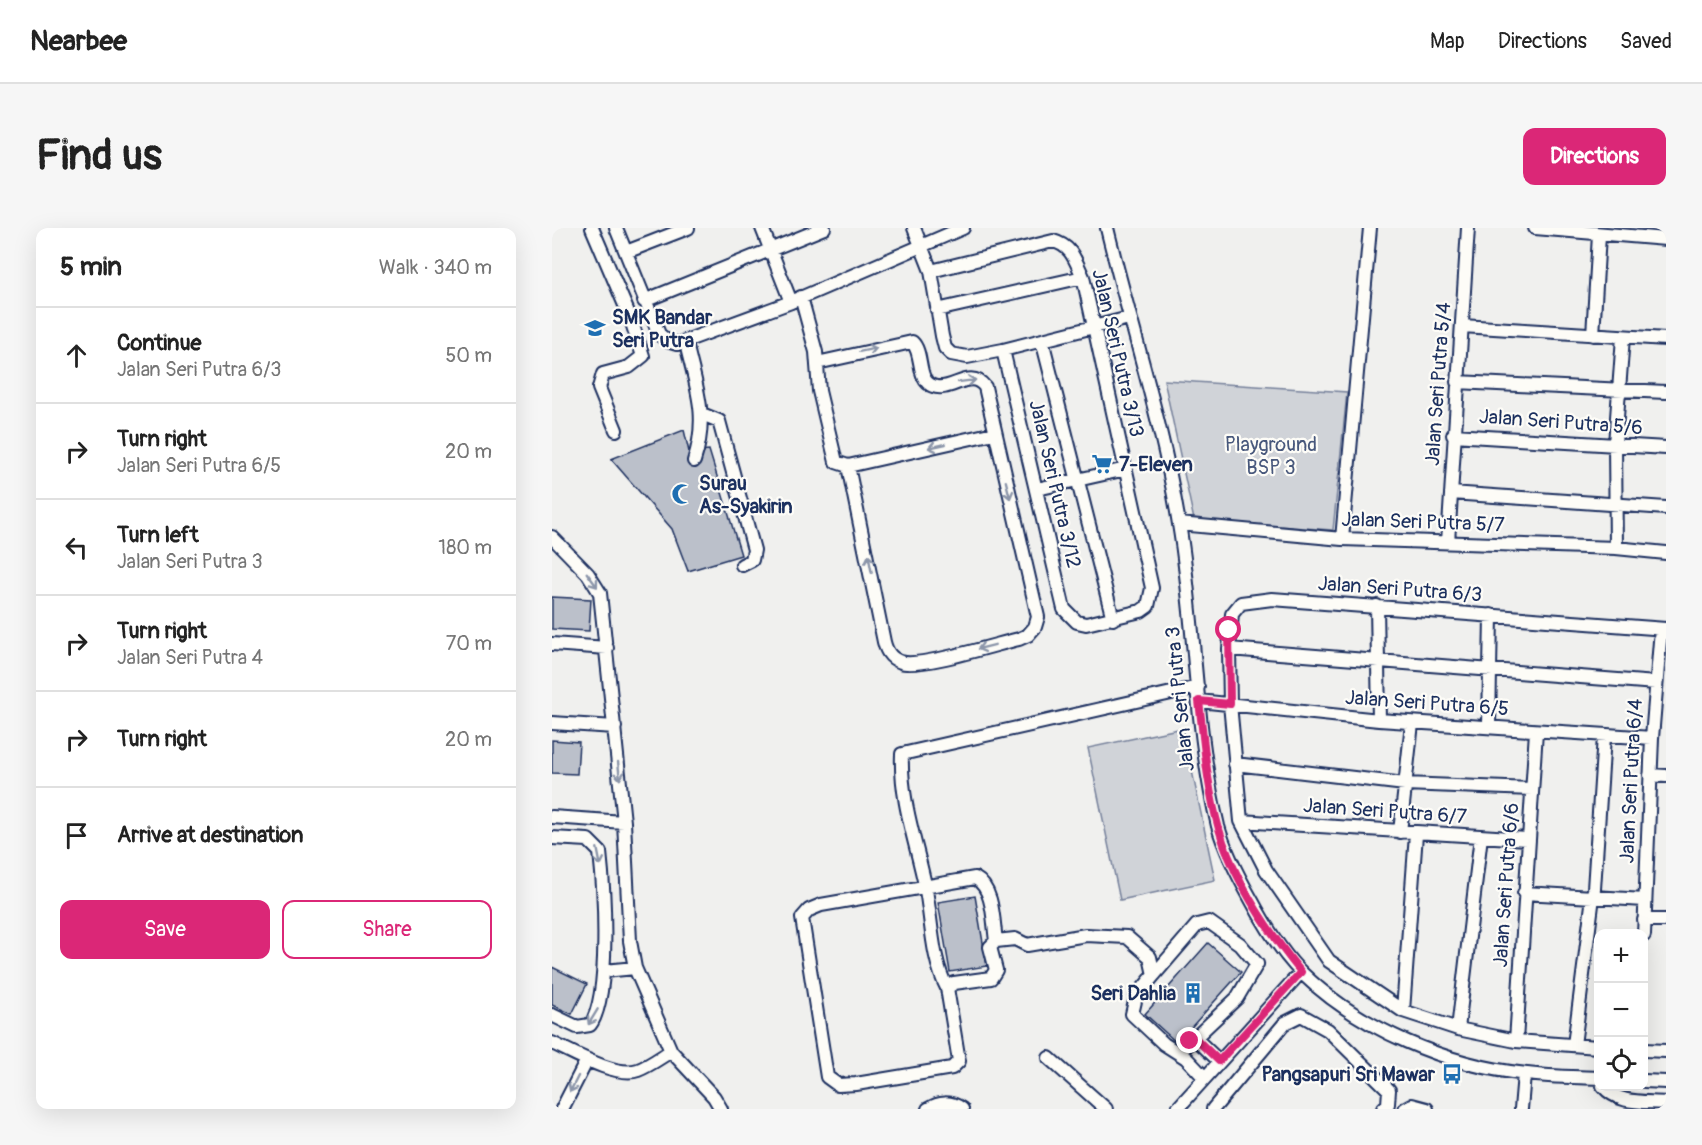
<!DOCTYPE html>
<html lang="en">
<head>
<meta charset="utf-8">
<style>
  :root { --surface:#fff; --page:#f6f6f6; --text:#222; --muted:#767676; --line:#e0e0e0; --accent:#db2777 }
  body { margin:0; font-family:Pangolin,sans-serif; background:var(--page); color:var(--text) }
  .controls { position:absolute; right:18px; bottom:18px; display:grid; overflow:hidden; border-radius:12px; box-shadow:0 6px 24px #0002 }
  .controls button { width:54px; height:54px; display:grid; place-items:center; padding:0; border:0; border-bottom:2px solid var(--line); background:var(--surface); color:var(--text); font:30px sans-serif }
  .stop { position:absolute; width:18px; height:18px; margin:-14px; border:4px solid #db2777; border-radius:50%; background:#fff }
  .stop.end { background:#db2777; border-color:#fff; box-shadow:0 2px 6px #0008 }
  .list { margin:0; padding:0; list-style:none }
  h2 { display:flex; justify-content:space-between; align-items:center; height:78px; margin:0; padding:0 24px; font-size:26px }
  h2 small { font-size:20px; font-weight:400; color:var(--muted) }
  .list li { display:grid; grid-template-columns:39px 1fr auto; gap:18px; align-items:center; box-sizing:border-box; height:96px; padding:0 24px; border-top:2px solid var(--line) }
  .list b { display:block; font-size:22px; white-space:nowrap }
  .list p { margin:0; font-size:20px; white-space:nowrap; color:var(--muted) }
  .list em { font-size:20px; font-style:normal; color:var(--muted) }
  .actions { display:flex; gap:12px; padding:18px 24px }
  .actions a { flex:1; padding:14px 0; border:2px solid var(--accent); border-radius:12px; text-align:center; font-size:21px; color:var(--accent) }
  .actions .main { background:var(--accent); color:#fff }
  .icon { flex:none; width:33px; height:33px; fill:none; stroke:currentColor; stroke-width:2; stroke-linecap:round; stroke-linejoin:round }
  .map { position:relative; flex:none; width:1114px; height:881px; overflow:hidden; border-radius:12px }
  header { display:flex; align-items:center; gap:36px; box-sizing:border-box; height:84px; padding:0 30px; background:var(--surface); border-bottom:2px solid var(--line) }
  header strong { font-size:28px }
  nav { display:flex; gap:33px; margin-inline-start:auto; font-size:21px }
  .intro { display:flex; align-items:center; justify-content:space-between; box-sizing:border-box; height:144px; padding:0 36px }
  h1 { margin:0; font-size:42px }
  .button { padding:15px 27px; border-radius:12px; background:var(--accent); color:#fff; font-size:21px; font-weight:700 }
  main { display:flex; gap:36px; padding:0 36px }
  aside { flex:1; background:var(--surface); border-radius:12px; box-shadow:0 6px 24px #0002 }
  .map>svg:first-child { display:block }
  .green { fill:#d0d3d8; stroke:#76819b; stroke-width:1.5 }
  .building { fill:#bbc0ca; stroke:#1b2f5e; stroke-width:1.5 }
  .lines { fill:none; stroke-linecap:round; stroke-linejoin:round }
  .minor-casing { stroke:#1b2f5e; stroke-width:16 }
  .minor { stroke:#fdfcf7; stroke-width:12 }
  .oneway { stroke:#8c96aa }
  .route { stroke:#db2777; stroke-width:8 }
  .labels { text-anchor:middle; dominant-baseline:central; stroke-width:4.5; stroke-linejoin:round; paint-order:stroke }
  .poi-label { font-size:20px; font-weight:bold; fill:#1b2f5e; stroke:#fdfcf7; text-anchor:start }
  .street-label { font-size:20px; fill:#1b2f5e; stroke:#fdfcf7 }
  .park-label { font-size:20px; fill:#48587c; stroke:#fdfcf7 }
</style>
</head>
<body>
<header>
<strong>Nearbee</strong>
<nav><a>Map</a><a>Directions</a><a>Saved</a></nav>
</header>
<div class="intro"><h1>Find us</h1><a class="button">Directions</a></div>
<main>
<aside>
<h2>5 min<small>Walk · 340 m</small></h2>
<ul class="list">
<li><svg class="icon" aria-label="ahead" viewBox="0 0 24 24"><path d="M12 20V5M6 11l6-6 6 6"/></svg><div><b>Continue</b><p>Jalan Seri Putra 6/3</p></div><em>50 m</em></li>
<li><svg class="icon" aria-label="right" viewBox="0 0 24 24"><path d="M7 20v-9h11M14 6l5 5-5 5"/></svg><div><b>Turn right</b><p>Jalan Seri Putra 6/5</p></div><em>20 m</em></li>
<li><svg class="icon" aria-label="left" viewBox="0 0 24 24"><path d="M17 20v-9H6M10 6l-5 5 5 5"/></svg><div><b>Turn left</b><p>Jalan Seri Putra 3</p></div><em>180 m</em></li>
<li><svg class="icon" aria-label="right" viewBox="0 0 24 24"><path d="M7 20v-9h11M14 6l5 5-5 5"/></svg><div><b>Turn right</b><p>Jalan Seri Putra 4</p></div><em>70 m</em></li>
<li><svg class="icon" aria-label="right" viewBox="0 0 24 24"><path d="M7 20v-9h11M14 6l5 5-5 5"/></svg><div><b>Turn right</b></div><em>20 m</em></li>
<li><svg class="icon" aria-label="arrive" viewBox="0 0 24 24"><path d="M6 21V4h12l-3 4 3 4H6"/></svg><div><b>Arrive at destination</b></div></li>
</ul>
<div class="actions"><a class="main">Save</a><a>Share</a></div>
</aside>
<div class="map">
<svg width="1114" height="881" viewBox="0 0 1114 881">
  <rect width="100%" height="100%" fill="#f0f0ee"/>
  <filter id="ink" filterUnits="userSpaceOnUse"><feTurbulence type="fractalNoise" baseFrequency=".0167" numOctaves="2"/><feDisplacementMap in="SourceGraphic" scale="12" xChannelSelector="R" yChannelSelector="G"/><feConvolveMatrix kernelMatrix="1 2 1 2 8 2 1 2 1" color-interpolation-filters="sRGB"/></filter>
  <g filter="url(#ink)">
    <path class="green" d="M612,152L795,164L781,302L642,292Z
      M631,500L663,652L568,672L536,520Z"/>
    <path class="building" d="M132,202L137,224L157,222L189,327L136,343L120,301L59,231Z
      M0,369L39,371L37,403L0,401Z
      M0,512L27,514L25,546L0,545Z
      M423,668L435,738L398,744L386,674Z
      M656,715L689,744L625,815L593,786Z
      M0,739L35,756L20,786L0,777Z"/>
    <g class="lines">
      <g class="minor-casing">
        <path id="minor" d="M40,0L78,89L91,128L77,139L51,146L47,160L64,202
          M64,0L107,106L115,113L125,116L239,74L411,0
          M210,0L239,74
          M362,0L379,43L390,108L393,120L399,126L415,129L451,122L577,90
          M555,0C579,99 611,196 627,296C644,396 642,499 666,598C673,624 687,650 700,673C714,699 730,726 751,746C808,801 896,838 975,846C998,849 1023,849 1046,850
          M983,0L1114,11
          M74,24L136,0
          M379,43L501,13C520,18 523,32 531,49L600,360L596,378L589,383L534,396L525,394L512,381L451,122
          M249,69L264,124L267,163L284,234L296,238L442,205
          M92,73L272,0
          M385,82L531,49
          M910,98L1114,111
          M1041,107L1047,7
          M490,112L561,391
          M134,115C144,160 157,187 142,233
          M265,135L360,114C372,125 364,152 381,158C399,165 418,139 433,159L486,389L483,399L476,407L467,411C445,416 366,441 349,434C337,430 333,421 331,409L296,238
          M905,154L1114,164
          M150,186L167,193L202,322L200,332L190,337
          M901,207L1114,220
          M485,261L574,241
          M899,265L1114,280
          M627,296L790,311L1064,320L1114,325
          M0,309L36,346L48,365L72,594L78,713L83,740L119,823L162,869L169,881
          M790,311L818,0
          M896,314L916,0
          M1064,320L1063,216L1071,109
          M825,378L827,492
          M0,416L55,420
          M677,421L1104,455
          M647,473L827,492L1100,510
          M0,495L63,499
          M937,498L939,387
          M683,536L853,556L980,561
          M1098,547L1114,548
          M0,589L72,594
          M689,593L975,611
          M848,604L860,495
          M0,610L36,612L48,624C52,660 59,769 38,797L25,799L0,787
          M972,665L1093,672
          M1092,692H1114
          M1092,707L1100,510L1109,401
          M444,713C441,693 442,660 423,650L269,677L257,682L250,690L275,849L286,857L304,856L400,840L407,833L395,760L402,755L439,750L444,742L438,719L444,713L463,711L475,717L534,707L575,709L598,729L602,747L584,769L580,786L612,816L634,830L652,849
          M52,743L83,740
          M602,747L645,697L657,694L688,716L705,736L685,770L627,825
          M395,760C379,730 380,691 373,657C364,614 348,571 350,526L646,459
          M851,783L864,606
          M906,801L929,608
          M643,810L667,833
          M964,813L984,503
          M0,815C20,824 64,850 86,842C97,838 109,829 119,823
          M1022,817L1042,661L1052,508
          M1046,819L964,813L906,801L851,783L777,733L714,642L689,593L678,476L677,421L680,386L689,375L720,371L1114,401
          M1092,822L1114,823
          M497,830L554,881
          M1092,853L1114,854
          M1051,858C1067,877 1091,873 1114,875
          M10,881L35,832
          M376,881C387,874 399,873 410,881
          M625,881L749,744
          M661,881L733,795L749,787L776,802L837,862L836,876L831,881
          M853,881L860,877L875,881
          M969,881L972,846"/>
      </g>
      <use href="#minor" class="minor"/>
    </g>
    <defs><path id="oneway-shaft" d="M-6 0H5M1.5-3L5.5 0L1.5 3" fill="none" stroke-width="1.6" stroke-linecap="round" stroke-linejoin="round" transform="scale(1.5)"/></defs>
    <g class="oneway">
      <use href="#oneway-shaft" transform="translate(316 122) rotate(-12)"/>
      <use href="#oneway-shaft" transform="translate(415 153) rotate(-7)"/>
      <use href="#oneway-shaft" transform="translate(385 218) rotate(167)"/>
      <use href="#oneway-shaft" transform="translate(456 262) rotate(76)"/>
      <use href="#oneway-shaft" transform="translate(318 336) rotate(-101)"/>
      <use href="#oneway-shaft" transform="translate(40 352) rotate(54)"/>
      <use href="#oneway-shaft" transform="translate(434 419) rotate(166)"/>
      <use href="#oneway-shaft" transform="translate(67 543) rotate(84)"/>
      <use href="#oneway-shaft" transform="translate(47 629) rotate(79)"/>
      <use href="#oneway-shaft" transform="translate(41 789) rotate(121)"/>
      <use href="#oneway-shaft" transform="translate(22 856) rotate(117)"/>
    </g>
  </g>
  <g class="lines" filter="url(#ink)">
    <path class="route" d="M638,813L643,810L667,833L749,744C715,702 682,653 667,601C655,559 652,515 647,473L678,476L677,402"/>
  </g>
  <defs>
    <g id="school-bare" transform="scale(1.62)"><path d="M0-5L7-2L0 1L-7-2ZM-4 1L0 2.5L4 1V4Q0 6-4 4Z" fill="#1f6fb2" stroke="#fdfcf7" stroke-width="2.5" paint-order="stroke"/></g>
    <g id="supermarket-bare" transform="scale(1.62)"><path d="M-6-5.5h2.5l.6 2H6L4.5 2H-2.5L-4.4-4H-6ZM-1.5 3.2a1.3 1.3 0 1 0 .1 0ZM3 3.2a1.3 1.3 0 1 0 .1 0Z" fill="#1f6fb2" stroke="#fdfcf7" stroke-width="2.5" paint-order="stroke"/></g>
    <g id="mosque-bare" transform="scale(1.62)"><path d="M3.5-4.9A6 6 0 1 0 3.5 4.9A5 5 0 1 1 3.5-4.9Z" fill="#1f6fb2" stroke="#fdfcf7" stroke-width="2.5" paint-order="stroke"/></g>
    <g id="building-bare" transform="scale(1.62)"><path d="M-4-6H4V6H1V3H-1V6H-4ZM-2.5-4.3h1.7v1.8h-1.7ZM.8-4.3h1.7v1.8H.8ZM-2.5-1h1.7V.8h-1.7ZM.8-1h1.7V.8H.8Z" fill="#1f6fb2" stroke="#fdfcf7" stroke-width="2.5" paint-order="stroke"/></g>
    <g id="bus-bare" transform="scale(1.62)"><path d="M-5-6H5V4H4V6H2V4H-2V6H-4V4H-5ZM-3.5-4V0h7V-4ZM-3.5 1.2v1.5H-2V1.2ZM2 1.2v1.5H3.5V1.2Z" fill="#1f6fb2" stroke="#fdfcf7" stroke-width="2.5" paint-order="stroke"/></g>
  </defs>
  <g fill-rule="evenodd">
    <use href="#school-bare" x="43" y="100"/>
    <use href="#supermarket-bare" x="550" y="236"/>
    <use href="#mosque-bare" x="130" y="266"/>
    <use href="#building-bare" x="641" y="765"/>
    <use href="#bus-bare" x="900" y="846"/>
  </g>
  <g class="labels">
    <g class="poi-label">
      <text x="60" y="89">SMK Bandar<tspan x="60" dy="23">Seri Putra</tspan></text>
      <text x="567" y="236">7-Eleven</text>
      <text x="147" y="255">Surau<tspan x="147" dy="23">As-Syakirin</tspan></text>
      <text x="624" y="765" text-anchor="end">Seri Dahlia</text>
      <text x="883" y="846" text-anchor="end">Pangsapuri Sri Mawar</text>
    </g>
    <g class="street-label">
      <text transform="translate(566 125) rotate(77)">Jalan Seri Putra 3/13</text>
      <text transform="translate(886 156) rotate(-86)">Jalan Seri Putra 5/4</text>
      <text transform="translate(1009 194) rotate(4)">Jalan Seri Putra 5/6</text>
      <text transform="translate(503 256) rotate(77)">Jalan Seri Putra 3/12</text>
      <text transform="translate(871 294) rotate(2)">Jalan Seri Putra 5/7</text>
      <text transform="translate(848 361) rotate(4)">Jalan Seri Putra 6/3</text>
      <text transform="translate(628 471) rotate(-96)">Jalan Seri Putra 3</text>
      <text transform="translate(875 475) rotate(4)">Jalan Seri Putra 6/5</text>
      <text transform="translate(1079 553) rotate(-87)">Jalan Seri Putra 6/4</text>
      <text transform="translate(833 583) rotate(4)">Jalan Seri Putra 6/7</text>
      <text transform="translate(954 657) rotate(-86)">Jalan Seri Putra 6/6</text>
    </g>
    <g class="park-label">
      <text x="719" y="216">Playground<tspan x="719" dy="23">BSP 3</tspan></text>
    </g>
  </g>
</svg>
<div class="controls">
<button>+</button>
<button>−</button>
<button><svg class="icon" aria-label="locate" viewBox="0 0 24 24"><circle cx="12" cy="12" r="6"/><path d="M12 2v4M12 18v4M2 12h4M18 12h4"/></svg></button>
</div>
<div class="stop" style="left:677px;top:402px"></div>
<div class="stop end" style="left:638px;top:813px"></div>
</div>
</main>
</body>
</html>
